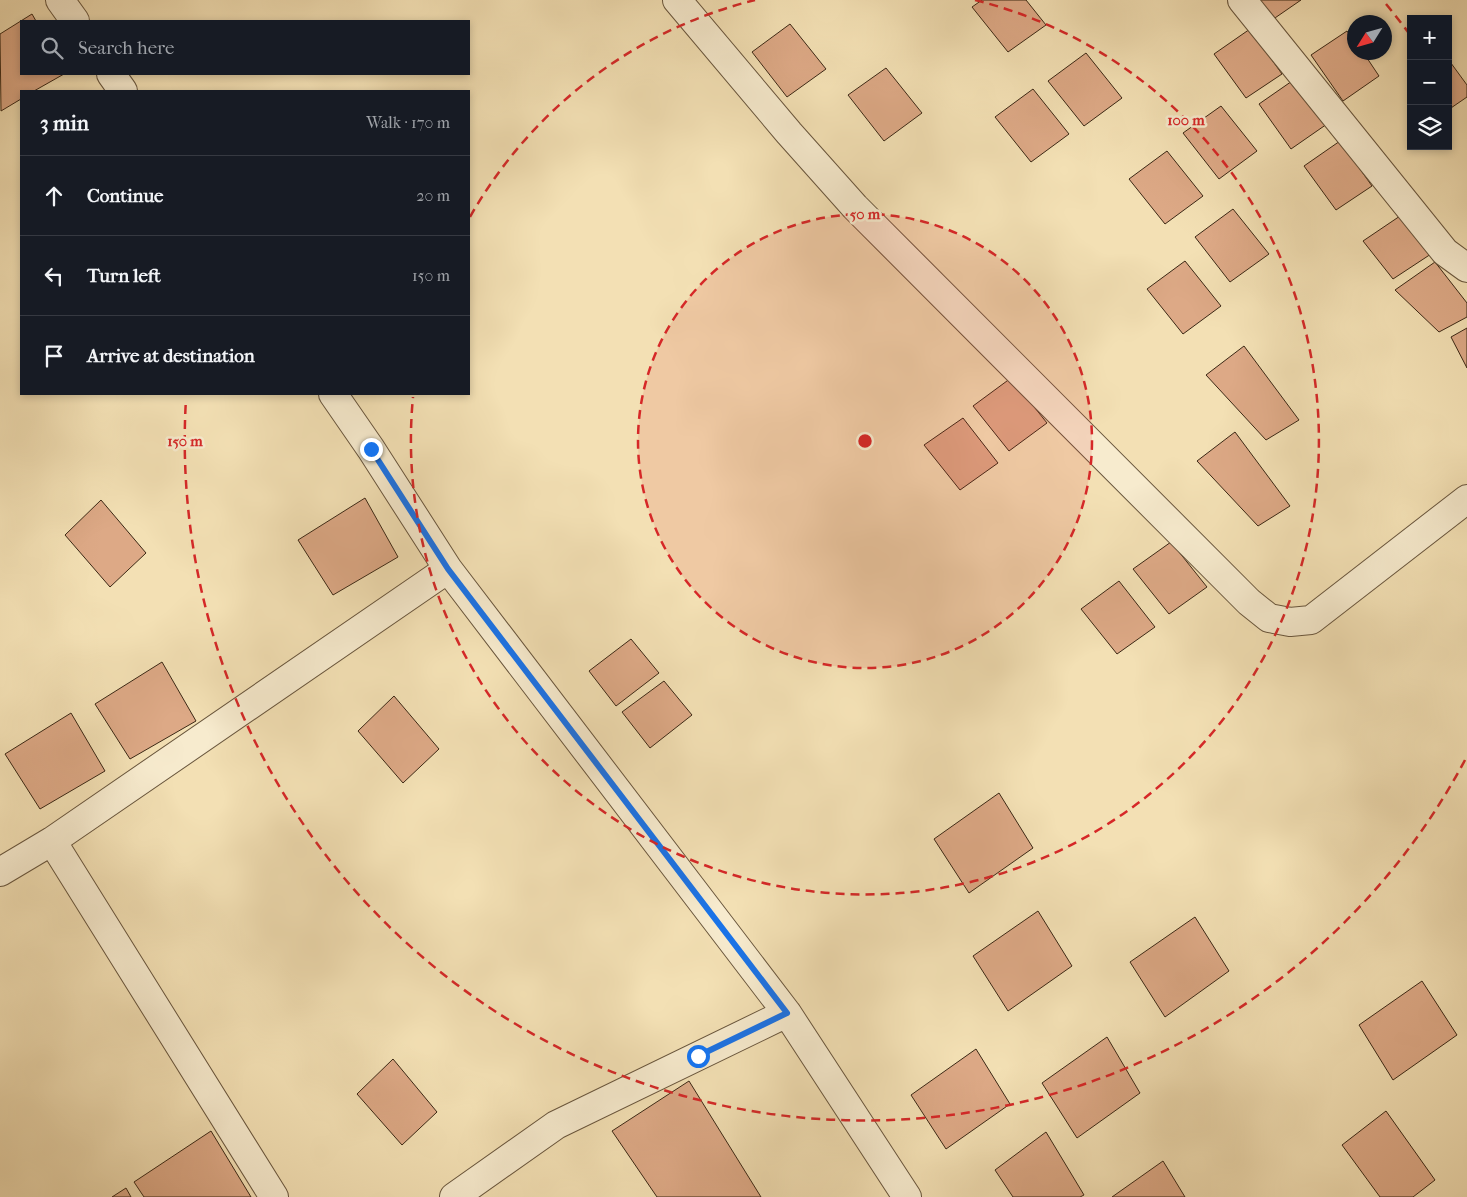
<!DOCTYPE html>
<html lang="en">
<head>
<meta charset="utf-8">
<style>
  :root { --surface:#171b24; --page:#242831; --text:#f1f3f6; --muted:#9ea1a6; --line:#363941 }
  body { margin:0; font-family:"IM FELL French Canon",serif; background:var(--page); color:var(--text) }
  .controls { position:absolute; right:15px; top:15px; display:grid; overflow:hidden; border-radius:0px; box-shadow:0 2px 8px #0003 }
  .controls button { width:45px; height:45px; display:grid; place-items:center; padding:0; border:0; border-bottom:1px solid var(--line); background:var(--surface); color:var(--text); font:25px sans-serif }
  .compass { position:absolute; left:1347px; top:15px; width:45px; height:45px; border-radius:50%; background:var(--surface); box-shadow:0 2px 8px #0003; rotate:233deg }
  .stop { position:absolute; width:15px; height:15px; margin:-11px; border:4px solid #1a73e8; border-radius:50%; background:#fff }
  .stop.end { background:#1a73e8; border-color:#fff; box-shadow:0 1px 5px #0008 }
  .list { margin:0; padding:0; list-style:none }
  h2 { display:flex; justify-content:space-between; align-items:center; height:65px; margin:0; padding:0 20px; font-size:21px }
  h2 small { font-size:16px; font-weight:400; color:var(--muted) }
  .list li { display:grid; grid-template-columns:32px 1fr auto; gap:15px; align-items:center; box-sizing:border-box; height:80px; padding:0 20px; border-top:1px solid var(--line) }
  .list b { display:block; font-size:19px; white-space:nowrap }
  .list em { font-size:16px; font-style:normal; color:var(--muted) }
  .icon { flex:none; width:28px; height:28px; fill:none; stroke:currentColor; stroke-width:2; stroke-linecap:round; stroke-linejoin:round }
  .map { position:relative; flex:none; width:1467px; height:1197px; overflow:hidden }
  .search { position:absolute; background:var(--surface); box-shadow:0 2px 8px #0003; left:20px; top:20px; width:450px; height:55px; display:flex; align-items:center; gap:12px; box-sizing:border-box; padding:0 18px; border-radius:0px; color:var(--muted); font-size:19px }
  .panel { position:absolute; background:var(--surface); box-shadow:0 2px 8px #0003; left:20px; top:90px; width:450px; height:305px; border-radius:0px }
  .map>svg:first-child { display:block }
  .building { fill:#dda986; stroke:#3b2815 }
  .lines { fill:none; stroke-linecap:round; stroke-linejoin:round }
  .minor-casing { stroke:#69563d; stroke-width:30 }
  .minor { stroke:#f7ebce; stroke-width:28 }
  .route { stroke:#1a73e8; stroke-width:6 }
  .ring { fill:none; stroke:#d62828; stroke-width:2.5; stroke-dasharray:9 6 }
  .centre { fill:#d62828; stroke:#f7ebce; stroke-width:2.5 }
  .ring-label { font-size:15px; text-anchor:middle; font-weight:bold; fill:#d62828; stroke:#f7ebce; stroke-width:5; stroke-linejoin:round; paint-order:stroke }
</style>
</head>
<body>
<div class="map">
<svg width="1467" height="1197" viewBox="0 0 1467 1197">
  <rect width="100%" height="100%" fill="#f3e0b4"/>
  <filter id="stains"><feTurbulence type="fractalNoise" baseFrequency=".004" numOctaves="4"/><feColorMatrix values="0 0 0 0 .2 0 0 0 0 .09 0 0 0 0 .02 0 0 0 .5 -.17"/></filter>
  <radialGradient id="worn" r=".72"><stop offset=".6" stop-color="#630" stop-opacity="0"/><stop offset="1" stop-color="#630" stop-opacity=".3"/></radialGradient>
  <path class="building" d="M982,0H1026L1046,25L1008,52L972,7Z
    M1258,0H1301L1272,20Z
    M32,14L36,21H21V74H64L34,91H21V99L1,111L0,34Z
    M790,24L826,69L787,97L752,52Z
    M1250,29L1282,74L1246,98L1214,54Z
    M1347,31L1354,41V52H1363L1379,76L1343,101L1311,55Z
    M1086,53L1122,98L1084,126L1048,81Z
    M1448,59L1467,85V97L1448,110Z
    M886,68L922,113L884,141L848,95Z
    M1295,79L1327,124L1291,149L1259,104Z
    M1033,89L1069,134L1031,162L995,117Z
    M1221,106L1257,151L1219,179L1183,133Z
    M1340,141L1372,186L1336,210L1304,166Z
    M1167,151L1203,196L1165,224L1129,179Z
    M1233,209L1269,254L1230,282L1195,237Z
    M1400,216L1431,254L1393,279L1363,241Z
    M1185,261L1221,306L1183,334L1147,289Z
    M1435,262L1467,303V317L1439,332L1395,290Z
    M1467,328V368L1451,337Z
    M1244,346L1299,420L1266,440L1206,375Z
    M1011,378L1047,423L1009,451L973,406Z
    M963,418L998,463L960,490L924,445Z
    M1235,432L1290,506L1258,526L1197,461Z
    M365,498L398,557L333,595L298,540Z
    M101,500L146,553L110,587L65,535Z
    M1171,542L1207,587L1169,614L1133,569Z
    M1119,581L1155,627L1117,654L1081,609Z
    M631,639L659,673L616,706L589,671Z
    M162,662L196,721L130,759L95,704Z
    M664,681L692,715L650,748L622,712Z
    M394,696L439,749L403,783L358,731Z
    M71,713L105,771L40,809L5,754Z
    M999,793L1033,848L969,893L934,839Z
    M1038,911L1072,966L1008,1011L973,956Z
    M1195,917L1229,971L1165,1017L1130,962Z
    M1422,981L1457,1035L1393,1080L1359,1025Z
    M1107,1037L1140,1093L1077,1138L1042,1083Z
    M976,1049L1010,1104L946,1149L911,1095Z
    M393,1059L437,1112L402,1145L357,1094Z
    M689,1081L761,1197H657L612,1131Z
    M1386,1111L1435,1180L1413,1197H1380L1342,1145Z
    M211,1131L251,1197H144L134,1182Z
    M1046,1132L1084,1195L1080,1197H1013L995,1170Z
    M1163,1161L1185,1197H1112Z
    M126,1188L131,1197H112Z"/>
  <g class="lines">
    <g class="minor-casing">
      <path id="minor" d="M60,0L75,21
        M677,0L789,133L855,207L1249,602L1269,618L1290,622L1311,620L1467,499
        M1242,0L1445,252L1467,268
        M111,74L123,91
        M333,394L371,449L448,569L787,1013L907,1197
        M52,841L274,1197
        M0,872L52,841L448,569
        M454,1197L556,1125L787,1013"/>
    </g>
    <use href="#minor" class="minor"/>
  </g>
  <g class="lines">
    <path class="route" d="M371,449L448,569L787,1013L698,1056"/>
  </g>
  <circle cx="865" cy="441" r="227" fill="#d62828" fill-opacity=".12"/>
  <g class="ring">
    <circle cx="865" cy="441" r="227"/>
    <path d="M470 217A454 454 0 0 1 755 0M975 0A454 454 0 1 1 413 397"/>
    <path d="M1465 760A680 680 0 0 1 186 399M1386 4A680 680 0 0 1 1408 32"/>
  </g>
  <circle cx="865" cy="441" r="8" class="centre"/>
  <g class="ring-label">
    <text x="1186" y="125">100 m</text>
    <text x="865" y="219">50 m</text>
    <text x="185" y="446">150 m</text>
  </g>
  <rect width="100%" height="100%" filter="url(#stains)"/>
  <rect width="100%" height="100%" fill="url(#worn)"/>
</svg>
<div class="controls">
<button>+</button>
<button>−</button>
<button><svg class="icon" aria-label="layers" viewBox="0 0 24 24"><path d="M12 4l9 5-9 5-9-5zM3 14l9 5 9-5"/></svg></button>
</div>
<svg class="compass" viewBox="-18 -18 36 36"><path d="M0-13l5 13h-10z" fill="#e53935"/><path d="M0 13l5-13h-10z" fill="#9ea1a6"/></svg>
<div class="stop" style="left:698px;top:1056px"></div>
<div class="stop end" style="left:371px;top:449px"></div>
<div class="search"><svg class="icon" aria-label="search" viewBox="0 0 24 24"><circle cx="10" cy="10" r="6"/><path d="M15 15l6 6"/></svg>Search here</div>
<section class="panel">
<h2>3 min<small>Walk · 170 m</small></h2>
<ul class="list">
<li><svg class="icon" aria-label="ahead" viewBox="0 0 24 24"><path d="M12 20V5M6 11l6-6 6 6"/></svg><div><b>Continue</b></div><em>20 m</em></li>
<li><svg class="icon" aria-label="left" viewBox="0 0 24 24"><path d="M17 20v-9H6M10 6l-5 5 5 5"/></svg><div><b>Turn left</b></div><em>150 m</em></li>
<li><svg class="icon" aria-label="arrive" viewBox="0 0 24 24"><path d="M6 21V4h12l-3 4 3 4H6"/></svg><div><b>Arrive at destination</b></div></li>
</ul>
</section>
</div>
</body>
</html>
